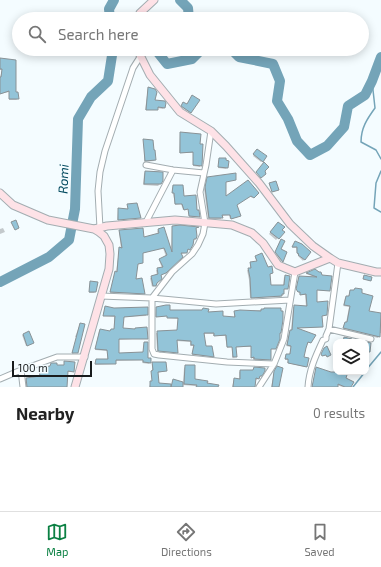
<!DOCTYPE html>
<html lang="en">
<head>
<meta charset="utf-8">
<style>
  :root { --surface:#fff; --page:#f6f6f6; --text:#222; --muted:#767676; --line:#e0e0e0; --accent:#0b8043 }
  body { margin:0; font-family:"Exo 2",sans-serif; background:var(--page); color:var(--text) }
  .controls { position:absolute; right:12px; bottom:12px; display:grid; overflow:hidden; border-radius:8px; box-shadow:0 2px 10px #0003 }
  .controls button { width:36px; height:36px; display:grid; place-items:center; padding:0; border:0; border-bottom:1px solid var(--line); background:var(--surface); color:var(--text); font:20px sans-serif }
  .scale { position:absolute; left:12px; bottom:10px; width:80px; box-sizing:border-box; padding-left:4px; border:2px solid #181b1c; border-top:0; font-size:11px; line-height:14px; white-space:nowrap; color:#181b1c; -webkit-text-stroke:3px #f4fcff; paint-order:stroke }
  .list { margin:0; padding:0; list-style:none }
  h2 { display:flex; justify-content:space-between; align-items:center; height:52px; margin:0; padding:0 16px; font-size:17px }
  h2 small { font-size:13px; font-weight:400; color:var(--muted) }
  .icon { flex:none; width:22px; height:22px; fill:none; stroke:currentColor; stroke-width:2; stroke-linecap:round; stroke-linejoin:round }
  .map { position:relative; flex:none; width:381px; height:387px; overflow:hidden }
  .search { position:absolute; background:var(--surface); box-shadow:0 2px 10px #0003; left:12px; right:12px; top:12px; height:44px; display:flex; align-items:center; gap:10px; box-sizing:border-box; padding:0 14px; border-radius:22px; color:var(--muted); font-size:15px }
  .sheet { height:124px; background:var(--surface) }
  nav { display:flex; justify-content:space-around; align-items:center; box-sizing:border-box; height:56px; border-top:1px solid var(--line); background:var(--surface); font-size:11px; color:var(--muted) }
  nav a { display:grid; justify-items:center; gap:2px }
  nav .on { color:var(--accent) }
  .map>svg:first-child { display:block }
  .shadow { fill:#0003 }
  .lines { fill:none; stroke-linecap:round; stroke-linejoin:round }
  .stream { stroke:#74a4b8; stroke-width:1.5 }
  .river { stroke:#74a4b8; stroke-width:10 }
  .building { fill:#93c4d8; stroke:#899296 }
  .street-casing { stroke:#a3adb1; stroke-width:7 }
  .secondary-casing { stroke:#a3adb1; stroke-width:9 }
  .street { stroke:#fff; stroke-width:5 }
  .secondary { stroke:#fee2e7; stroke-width:7 }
  .labels { text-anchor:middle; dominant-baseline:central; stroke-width:3.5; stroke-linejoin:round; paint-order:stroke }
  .water-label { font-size:13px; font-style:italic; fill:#024a5f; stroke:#f4fcff }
</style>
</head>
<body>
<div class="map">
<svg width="381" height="387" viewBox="0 0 381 387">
  <rect width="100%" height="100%" fill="#f4fcff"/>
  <path class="shadow" d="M0,59L18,99L16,100H9V92L0,94V78L2,70H0Z
    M148,88L154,101L164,108L163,109L157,108L156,110H145Z
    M183,104L191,113H190L181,107Z
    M180,133L199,145H202L200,167L193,166V153H179Z
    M144,140L155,160L154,161L144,162Z
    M257,150L266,157L261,162L253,156Z
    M219,159L227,168L226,169L218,168Z
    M145,172L160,184L158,186L143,185L144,174Z
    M207,179L235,180L225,182V197L258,193L252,198L250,196L236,205L238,217L230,219L229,215L221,216V219H208L204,189Z
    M174,186L196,211L198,217H189L188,209L183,210L181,204L175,205L173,193H172Z
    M128,205L140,218L117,220L118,210H128Z
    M276,224L283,232L276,240L269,234Z
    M172,227L197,228L195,229V239L193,240L189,249L187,250L186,253L181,254L160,275L155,285L152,287L150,278L157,276L156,270L162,268L159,260L166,257L163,248L142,253V263L137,264L135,280L144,293L143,294L110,293L115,273L116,272L119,250L121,249L119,232L120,231L143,239L158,234L157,231L158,230L171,252Z
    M3,228L5,232L0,234V229Z
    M280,241V249L286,252L281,262L275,253Z
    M295,243L310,252L303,261L298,256L299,255L297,254L296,248H292Z
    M256,257L272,273L269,275L270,286H283L284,277L289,276L287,288L283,289V294L280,297L250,298L249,280L247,270L250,269V263L257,262L255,258Z
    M315,270L329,291L316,290L317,303L326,315L321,316L322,327L295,328L310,343H307L303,357L306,366L305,367L287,363L288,360H285L286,355H289L291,347L286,346L289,332L291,331L293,307H306L305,295H300L299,292H297L298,278L315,277L306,274Z
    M90,282L95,292L94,293H89Z
    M355,289L361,294L368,312L381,314V333H380L378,338L343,329L344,324L346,323L349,307L343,306L345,298L348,297L350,291H354Z
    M105,307L114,309L147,308L146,316L123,317L122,329L147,338L118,340V354L143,353L144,344L147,359L150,363L149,364L142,363L143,360L115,361L114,364L95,365L96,360H107V351L95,350L99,331L100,330L110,332L114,330V317L103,316Z
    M156,308L169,311L207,313L222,317L234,318V312L261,310L275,348L270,349L269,360H253V358H251V347H236V357L232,358V347L227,348L225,336H213V334H203L205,347L213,356L212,357L192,355L193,346H190V342L176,341V353L157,351L156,333L177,331L178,319L167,318V316L155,317Z
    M80,324L77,352L72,354L77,337H75Z
    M29,332L32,344L26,346L22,335Z
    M65,362L73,371L72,372H67L66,387H25V380L26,379L39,377V370L40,369L64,366Z
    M153,363L166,371L157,373L159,384L171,385L174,380L183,383L184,368L186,366L194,380L219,387H196V386L182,385V387H149L151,382L152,387V364Z
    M254,368L259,377L257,380L255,379L254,387H232L234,379L239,380V372L240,371H253Z
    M277,368L279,387H271L274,373Z
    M316,368L331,373L347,372L344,379L350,387H342L337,385V387H312Z"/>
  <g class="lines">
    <path class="stream" d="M372,81L375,108C367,119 361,128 361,142L376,150L381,159
      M381,171L376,183L374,208L381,212
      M366,370L381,352
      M353,387L365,372"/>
    <path class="river" d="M180,0L188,8L189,19
      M110,19L109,9L114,0
      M155,49L167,64L192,59L202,49
      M231,49L239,57L273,64L280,81L277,101L288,119L297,141L310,155L327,146L344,127L348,106L365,95L372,81L381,57
      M0,282L49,257L69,240L75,209L78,119L91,97L108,81L113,49"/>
  </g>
  <path class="building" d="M0,58L16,60V92H18L19,99H9V91L0,94V77H1L2,69H0Z
    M148,87L155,89L157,92L155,100L165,101L166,103L165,108L158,107V110H146Z
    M192,95L200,100L191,113L181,106L183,102L187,104Z
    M180,132L201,134L200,144H203L202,166L193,165V152L180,153Z
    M143,139L153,140L154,150H155L156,160L145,161Z
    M257,149L267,156L263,162L253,154Z
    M219,158H226V160L229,161L228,168L218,167Z
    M264,162L269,167L265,171L266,174L261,178L256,172Z
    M145,171L163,172V181L161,184H144Z
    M236,173V180L226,182V196L248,180L259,193L254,198L251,196L237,205L241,216L231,219L230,215H222L223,218H209L205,187L207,177Z
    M276,181L279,190L272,192L269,183Z
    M173,185H183L184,196L196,195L197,210H199L200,217L189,216L188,209L184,210L182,204H175L174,193H172Z
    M137,203L141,218L118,220V208L128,209L127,204Z
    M16,220L19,228L15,230L11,222Z
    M278,222L285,227L282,230L285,232L279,239L270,232Z
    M180,225L199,227L196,228L197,236L196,239H194L193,245L190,250L188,249L187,253H181L183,257L166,273L161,275L162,279L157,283L156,286H153L151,276L158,274L157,268L163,267L159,259L167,255L164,248L143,253V263L138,264L136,279L142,278L145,294L110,292L115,271L117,272L119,247L122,248L119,230L143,228L144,237L159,233L158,229L164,227L172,252V226Z
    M281,239L285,241L281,249L287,252L283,262L275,252Z
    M295,241L302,244L311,252L305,260L298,255L299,254L297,253V247H292Z
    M262,253L268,267L272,266L273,273L270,274L271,285H284L285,275L290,276L288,289H284V294H282V296L251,298L250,278L248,268H251L250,262L257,261L255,256Z
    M315,269L319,272H321L322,275L332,276L330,291L317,290V302L328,301L327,315L322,316L323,327L297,328L316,335L311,343L308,342L306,348L304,357L309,358L307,367L288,363V359H285L286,354H290L291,346L287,345L290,330H292L294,305L307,306L306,294L300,295V292H298L296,289L299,276L317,277L306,273Z
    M364,275L372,277L371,281L363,279Z
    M90,281L98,282L96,292H89Z
    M355,288L362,289V293L373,296L369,311L381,313L380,337L343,328L345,322H347L350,306L344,305L346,296H349L350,290H354Z
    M166,305H170V310H202L203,308L209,309L208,312L223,311V316L235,317L234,311L240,310L261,311V309H264V308H281V311H283V320L281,333H280V339L276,349H271V360L254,359V357L251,358V346L236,347L237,357H233L232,347H227L226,335L214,336V333H204L206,346H212L214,357L192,354L194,345H191V341L177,340L178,353L158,351L157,331L177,330L178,318H167V316L156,317V307Z
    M105,306L114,308L148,307V315H145L124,317L123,328L135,329V328L147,327L148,339H119V353L143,352L144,342H148V358H151V363L143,362V360H116V364H95L96,359H108L107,350L95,349L100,329L110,331L111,329H114L115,316H103Z
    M80,323L85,324L78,353H72Z
    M29,331L34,343L27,346L23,334Z
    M344,337L352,339L351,342H343Z
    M363,341L371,343L370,352H366V342Z
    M327,346L331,355L327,357L326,355L322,356L321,354L324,348Z
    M64,361L75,362L74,372L68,371L67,387H27L26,378L40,376L39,368L50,366L51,363H57V365H64Z
    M152,362H166L167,371L158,372L159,383L171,384V387L173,379L183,382V387H150V381H152L151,371L153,370Z
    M185,365H195V379L208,381L207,383L219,385L218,387H196L197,385L184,384Z
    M277,366L283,368L279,387H272L274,371Z
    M254,367L265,368V371L262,376H260L259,379L256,378L255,387H233L234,378L240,379V370H253Z
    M316,367L331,372H348L346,378L354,382L351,387H345L338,384V387H312Z"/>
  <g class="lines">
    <g class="street-casing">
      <path id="street" d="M211,131L206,165L200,192L205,223L203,234L198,245L192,254L172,272L152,298V349L154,354L159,355L227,362L274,364
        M146,165L173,170L204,173
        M146,222L173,170
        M100,228L98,191L100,172L105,151L133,68L140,57
        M101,296L152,298L216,304L290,300
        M329,329L371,339
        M21,370L23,387
        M0,379L21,370L57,357H85
        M259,387L274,364L284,339L295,272
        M308,387C309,370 316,355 323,340L326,339V336L329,329L338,263"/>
    </g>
    <g class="secondary-casing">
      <path id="secondary" d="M137,19L140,13L154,0
        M137,49L150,75L180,112L211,131L226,146L259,183L290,224L313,246L330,258L338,263L376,272H381
        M0,193L13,205L48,220L94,229L99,232L104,236L109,245L110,254L109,269L75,387
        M94,229L107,226L175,220L232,225L252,233L263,243L278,265L285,268L295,272L330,258"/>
    </g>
    <use href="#street" class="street"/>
    <use href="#secondary" class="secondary"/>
  </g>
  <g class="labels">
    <g class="water-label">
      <text transform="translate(63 179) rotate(-88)">Romi</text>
    </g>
  </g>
</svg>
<div class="controls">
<button><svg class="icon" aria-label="layers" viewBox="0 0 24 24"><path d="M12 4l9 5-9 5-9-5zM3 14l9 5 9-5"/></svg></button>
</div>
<div class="scale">100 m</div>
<div class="search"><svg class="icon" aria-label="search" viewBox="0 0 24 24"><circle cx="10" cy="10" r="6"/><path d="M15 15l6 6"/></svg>Search here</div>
</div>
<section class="sheet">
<h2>Nearby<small>0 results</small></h2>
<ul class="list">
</ul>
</section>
<nav>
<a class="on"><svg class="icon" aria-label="map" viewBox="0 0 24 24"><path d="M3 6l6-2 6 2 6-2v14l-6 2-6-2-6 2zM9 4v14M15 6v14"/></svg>Map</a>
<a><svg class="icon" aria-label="directions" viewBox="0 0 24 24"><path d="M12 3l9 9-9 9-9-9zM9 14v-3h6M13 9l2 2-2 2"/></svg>Directions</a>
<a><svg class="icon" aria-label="saved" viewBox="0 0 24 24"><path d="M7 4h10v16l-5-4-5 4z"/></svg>Saved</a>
</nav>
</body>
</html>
